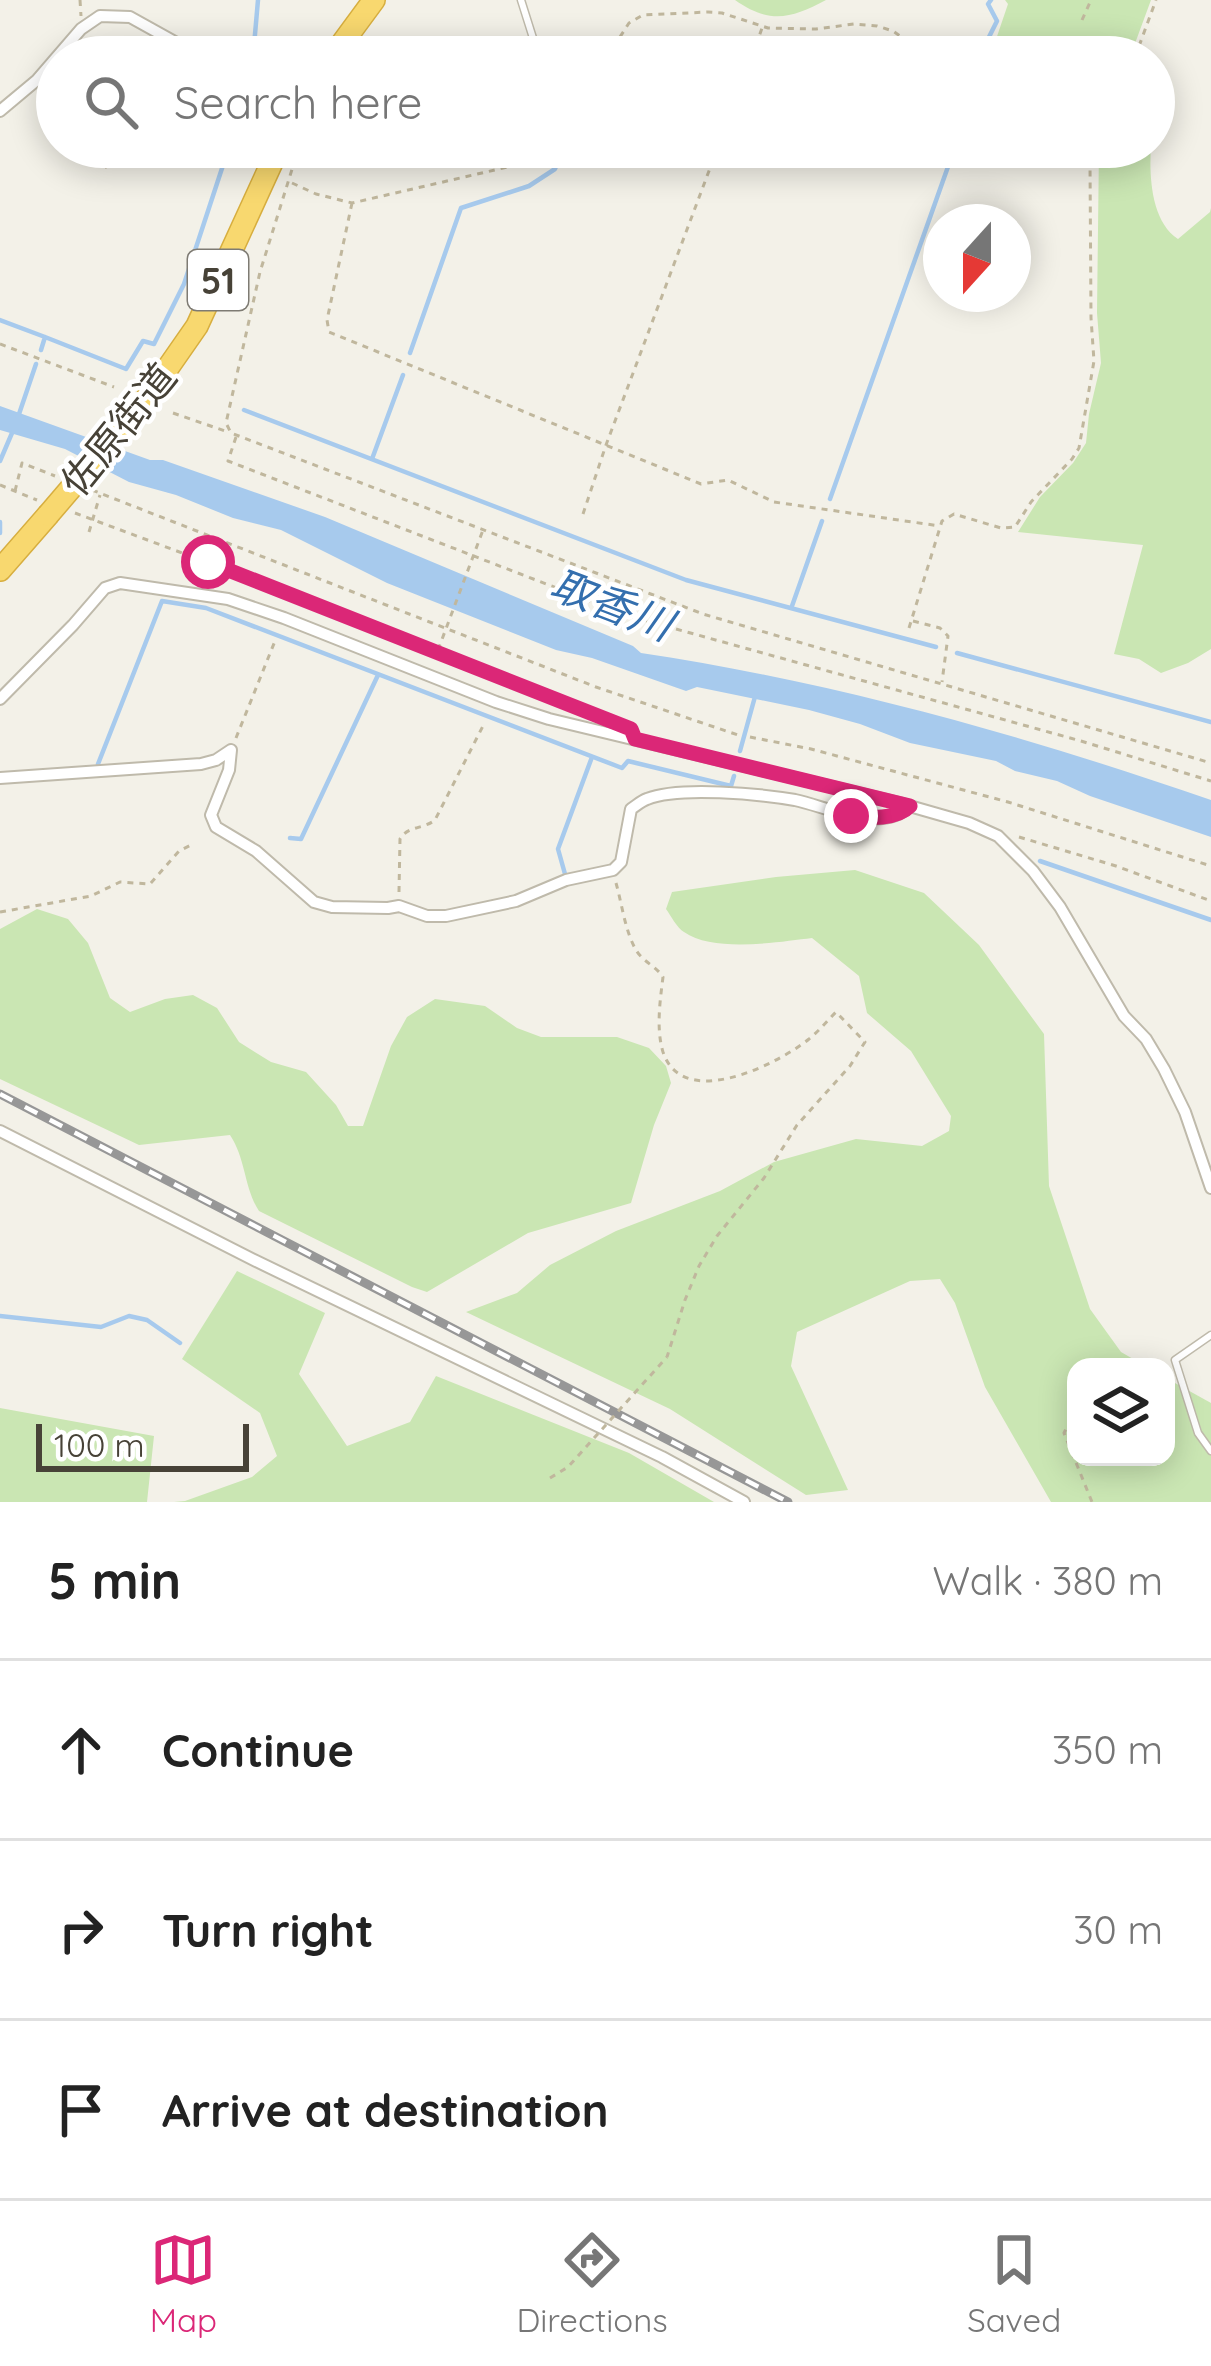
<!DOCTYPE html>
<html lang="en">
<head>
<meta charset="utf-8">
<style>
  :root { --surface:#fff; --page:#f6f6f6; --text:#222; --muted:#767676; --line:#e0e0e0; --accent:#db2777 }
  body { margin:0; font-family:Quicksand,"Noto Sans JP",sans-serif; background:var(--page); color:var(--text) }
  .controls { position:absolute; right:36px; bottom:36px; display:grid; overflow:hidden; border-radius:24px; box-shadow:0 6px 30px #0003 }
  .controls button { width:108px; height:108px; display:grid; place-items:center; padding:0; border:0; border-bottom:3px solid var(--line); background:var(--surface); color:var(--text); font:60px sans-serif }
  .compass { position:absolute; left:923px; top:204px; width:108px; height:108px; border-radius:50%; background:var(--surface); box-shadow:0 6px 30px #0003; rotate:201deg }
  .scale { position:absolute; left:36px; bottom:30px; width:213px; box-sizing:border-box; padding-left:12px; border:6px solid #474237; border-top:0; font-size:33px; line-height:42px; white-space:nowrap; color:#474237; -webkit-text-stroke:9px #fff; paint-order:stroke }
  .stop { position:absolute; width:36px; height:36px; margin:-27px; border:9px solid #db2777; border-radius:50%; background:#fff }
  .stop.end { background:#db2777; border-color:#fff; box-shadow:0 3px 12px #0008 }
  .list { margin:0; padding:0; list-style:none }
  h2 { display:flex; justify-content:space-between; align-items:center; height:156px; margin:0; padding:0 48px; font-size:51px }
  h2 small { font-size:39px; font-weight:400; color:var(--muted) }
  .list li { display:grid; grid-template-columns:78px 1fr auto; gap:36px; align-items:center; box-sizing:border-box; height:180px; padding:0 48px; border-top:3px solid var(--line) }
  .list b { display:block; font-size:45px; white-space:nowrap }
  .list em { font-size:39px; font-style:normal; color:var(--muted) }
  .icon { flex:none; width:66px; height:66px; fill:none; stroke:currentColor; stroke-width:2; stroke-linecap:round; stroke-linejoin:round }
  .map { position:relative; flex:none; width:1211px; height:1502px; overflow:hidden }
  .search { position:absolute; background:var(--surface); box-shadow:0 6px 30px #0003; left:36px; right:36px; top:36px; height:132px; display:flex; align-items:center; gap:30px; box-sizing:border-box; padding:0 42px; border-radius:66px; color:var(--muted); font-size:45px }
  .sheet { height:696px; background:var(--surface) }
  nav { display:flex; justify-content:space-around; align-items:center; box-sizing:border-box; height:168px; border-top:3px solid var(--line); background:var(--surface); font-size:33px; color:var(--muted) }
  nav a { display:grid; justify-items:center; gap:6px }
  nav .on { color:var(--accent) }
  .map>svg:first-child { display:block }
  .green { fill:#cae6b3 }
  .water { fill:#a7caed }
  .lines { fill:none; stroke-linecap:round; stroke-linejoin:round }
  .stream { stroke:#a7caed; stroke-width:4.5 }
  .lane-casing { stroke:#bfbaab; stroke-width:9 }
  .street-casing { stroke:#bfbaab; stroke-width:14 }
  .highway-casing { stroke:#d7ae3f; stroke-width:24 }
  .path { stroke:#c0b79d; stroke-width:3; stroke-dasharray:6 6; stroke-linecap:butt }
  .lane { stroke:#fff; stroke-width:6 }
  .street { stroke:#fff; stroke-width:10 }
  .highway { stroke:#f8d86f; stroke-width:21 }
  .rail-casing { stroke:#979797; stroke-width:9 }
  .rail { stroke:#fff; stroke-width:4.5; stroke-dasharray:14; stroke-linecap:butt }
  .highway-bridge-casing { stroke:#d7ae3f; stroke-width:24; stroke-linecap:butt }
  .path-bridge { stroke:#c0b79d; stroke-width:3; stroke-dasharray:6 6; stroke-linecap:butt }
  .highway-bridge { stroke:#f8d86f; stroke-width:21 }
  .route { stroke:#db2777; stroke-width:15 }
  .labels { text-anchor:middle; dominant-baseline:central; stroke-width:9; stroke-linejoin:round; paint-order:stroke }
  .shield { fill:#fff; stroke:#7e7b73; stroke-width:3 }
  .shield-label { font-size:36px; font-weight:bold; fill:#474237 }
  .street-label { font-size:39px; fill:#474237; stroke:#fff }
  .water-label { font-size:42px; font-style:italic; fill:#346fae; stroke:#fff }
</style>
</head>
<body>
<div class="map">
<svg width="1211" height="1502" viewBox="0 0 1211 1502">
  <rect width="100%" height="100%" fill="#f3f1e8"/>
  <path class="green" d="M735,0H826C791,19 769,24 735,0Z
    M1005,0H1151L1130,57H990L1008,4Z
    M1099,147H1151C1149,176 1151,221 1178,239L1210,212L1211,208V649L1188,663L1161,673L1139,659L1114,654L1143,545L1018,532L1040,497L1073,463L1086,443L1089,414L1101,363L1097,313Z
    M855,870L924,893L979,945L1044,1034L1049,1186L1090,1309L1121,1352L1147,1367H1076V1457H1166V1378L1211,1403V1502H1051L985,1387L955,1303L940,1279L910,1281L797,1332L791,1366L848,1490L806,1495L670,1409L466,1312L517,1293L550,1265L616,1231L720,1191L774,1162L856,1139L922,1146L949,1131L951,1116L911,1051L867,1013L859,976L812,938C778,942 714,953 684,932C677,928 671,916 666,909L672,892L776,877Z
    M37,909L68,919L88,943L110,998L130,1012L165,999L193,995L217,1008L239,1042L271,1062L306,1072L336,1105L348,1126H363L391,1046L407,1017L435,999L485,1006L517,1028L541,1037H617L649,1048L666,1066L671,1083L654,1125L631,1203L528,1233L427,1292L412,1287L259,1211C244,1188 246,1159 230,1135L139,1145L0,1079V929Z
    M237,1271L325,1313L299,1374L347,1446L410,1422L436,1376L629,1453L714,1502H174L185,1501L252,1477L277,1456L260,1413L182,1359Z
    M0,1408L154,1436L147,1502H0Z"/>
  <path class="water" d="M0,406L150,460H163L325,517L633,646L641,653C835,682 1026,736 1211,800V837L1090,796L1057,781L1015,771L996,761L910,743L860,724L809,710L697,687L686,691L592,658L556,650L387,583L281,530L233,518L176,495L129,482L65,449L0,430Z"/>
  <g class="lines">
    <path class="stream" d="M253,57L258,0
      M979,57L997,21L988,4L991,0
      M0,320L45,337
      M41,350L45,337L126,369L143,341L154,344L184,284L229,147
      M410,353L461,208L529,186L555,169L564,147
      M244,410L686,580L936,647
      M18,417L36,364
      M372,459L403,375
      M0,461L12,433
      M830,499L955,147
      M0,522V533
      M792,606L822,521
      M957,653L1211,722
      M740,751L756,693
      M98,764L162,601L206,608L622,768L628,761L731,786L734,776
      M290,838L301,839L378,675
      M1040,861L1211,920
      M565,874L558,849L592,757
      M0,1316L101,1327L129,1316L147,1320L180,1343"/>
    <g class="lane-casing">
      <path id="lane" d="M521,0L539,57
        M1211,1335L1175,1360L1198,1433L1211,1451"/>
    </g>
    <g class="street-casing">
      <path id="street" d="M0,111L37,80L81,29L100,16L130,17L202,57
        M0,699L73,625L105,588L120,583L228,599L284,618L496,702L549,719L899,803L969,823L998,836L1033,871L1060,907L1124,1016L1146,1039L1164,1069L1185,1112L1211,1188
        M0,778L201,764L216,760L231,750L229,770L211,815L216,827L256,851L314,902L332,907L388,908L399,906L427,916H446L516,901L566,880L613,870L621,862L631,809C636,806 641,801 647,799C679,786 760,794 795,800C828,807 881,834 910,806
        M0,1131L256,1261L662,1457L744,1502"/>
    </g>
    <g class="highway-casing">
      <path id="highway" d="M332,57L374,0
        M142,405L197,326L279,147
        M0,570L48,515"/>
    </g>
    <path class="path" d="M80,0L81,16
      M1082,20L1091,0
      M607,57L629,23L643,15L708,12L722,13L768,28L816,29L854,24L877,26L893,31L930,57
      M752,57L762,28
      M1135,57L1156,0
      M46,91L57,104
      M91,147L107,168
      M299,147L260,272L226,423L231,433L703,614L1211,763
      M292,183L316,194L352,203L525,163L543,147
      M352,203L327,320L329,332L701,484L728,480L774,502L940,526
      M0,344L114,387
      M173,413L228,432
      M236,437L228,461L629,616L1081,741L1211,781
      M0,485L37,500
      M92,490L596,687L738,735
      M15,491L22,463L55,476
      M75,513L252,579L603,718
      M583,514L606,445L718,147
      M89,532L100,495
      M913,621L940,628L948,636L942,682
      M909,628L942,521L954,514L1001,528L1015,527L1031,502L1072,459L1079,448L1094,361L1091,318L1090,163L1095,147
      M438,650L483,530
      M750,737L811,749L1008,802L1211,866
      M236,738L275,641
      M1019,837L1116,866L1211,901
      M616,883C622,904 625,931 636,950C643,962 656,966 663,977C660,1001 656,1029 663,1052C683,1112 778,1064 809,1039C819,1031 827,1021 836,1012L865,1042L850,1066L797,1125L764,1178L717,1236L699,1266L685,1300L667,1357
      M399,892L400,839C407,826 424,829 435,820L485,722
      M0,912L91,896L120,882L150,884L179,851L193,844
      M1076,1408L1064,1433L1092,1502"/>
    <use href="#lane" class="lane"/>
    <use href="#street" class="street"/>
    <use href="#highway" class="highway"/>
    <g class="rail-casing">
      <path id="rail" d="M0,1094L788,1502"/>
    </g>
    <use href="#rail" class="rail"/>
    <g class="highway-bridge-casing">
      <path id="highway-bridge" d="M48,515L142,405"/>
    </g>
    <path class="path-bridge" d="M550,1478L568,1467L667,1357"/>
    <use href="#highway-bridge" class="highway-bridge"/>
  </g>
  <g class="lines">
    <path class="route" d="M208,562L631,729L635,739L910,806C896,820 870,818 851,816"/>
  </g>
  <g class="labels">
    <rect class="shield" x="188" y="250" width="60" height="60" rx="9"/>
    <g class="shield-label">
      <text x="218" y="280">51</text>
    </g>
    <g class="street-label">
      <text transform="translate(118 429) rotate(-51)">佐原街道</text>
    </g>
    <g class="water-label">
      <text transform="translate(612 604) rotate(21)">取香川</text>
    </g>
  </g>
</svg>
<div class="controls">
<button><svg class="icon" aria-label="layers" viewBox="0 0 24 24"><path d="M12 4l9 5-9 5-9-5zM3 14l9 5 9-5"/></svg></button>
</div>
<svg class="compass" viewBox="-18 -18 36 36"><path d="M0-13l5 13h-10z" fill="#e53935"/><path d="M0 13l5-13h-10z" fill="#767676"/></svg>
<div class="scale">100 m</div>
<div class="stop" style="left:208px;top:562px"></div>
<div class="stop end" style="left:851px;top:816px"></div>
<div class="search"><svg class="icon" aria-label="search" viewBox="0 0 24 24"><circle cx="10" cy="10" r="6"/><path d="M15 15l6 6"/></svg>Search here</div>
</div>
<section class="sheet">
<h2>5 min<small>Walk · 380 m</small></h2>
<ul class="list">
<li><svg class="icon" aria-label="ahead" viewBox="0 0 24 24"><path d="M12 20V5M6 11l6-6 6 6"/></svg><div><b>Continue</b></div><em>350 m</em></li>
<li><svg class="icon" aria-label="right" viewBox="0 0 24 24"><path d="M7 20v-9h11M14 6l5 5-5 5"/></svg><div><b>Turn right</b></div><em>30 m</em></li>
<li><svg class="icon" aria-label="arrive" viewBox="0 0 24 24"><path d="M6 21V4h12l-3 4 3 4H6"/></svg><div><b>Arrive at destination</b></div></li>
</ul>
</section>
<nav>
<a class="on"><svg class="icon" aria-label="map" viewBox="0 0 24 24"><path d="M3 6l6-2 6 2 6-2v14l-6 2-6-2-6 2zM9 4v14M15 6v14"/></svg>Map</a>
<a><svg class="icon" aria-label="directions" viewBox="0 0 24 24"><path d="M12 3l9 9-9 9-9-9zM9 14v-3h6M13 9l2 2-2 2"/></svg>Directions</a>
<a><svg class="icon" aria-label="saved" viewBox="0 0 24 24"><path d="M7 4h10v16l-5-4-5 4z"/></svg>Saved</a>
</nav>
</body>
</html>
